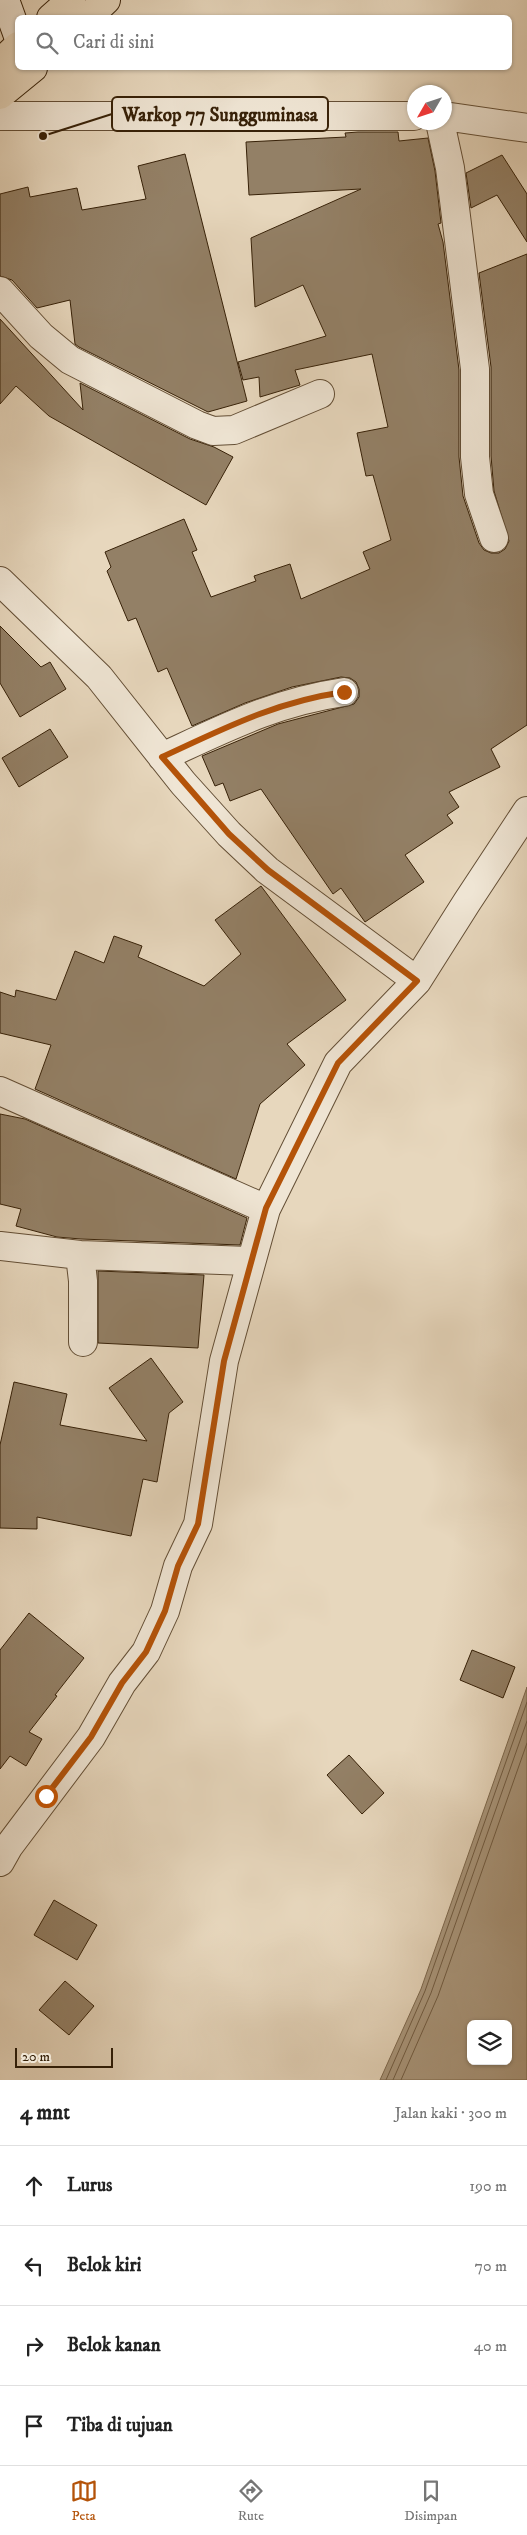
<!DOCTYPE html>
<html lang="id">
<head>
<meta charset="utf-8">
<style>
  :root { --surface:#fff; --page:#f6f6f6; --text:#222; --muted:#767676; --line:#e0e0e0; --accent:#b45309 }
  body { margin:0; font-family:"IM FELL DW Pica",serif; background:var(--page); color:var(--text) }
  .controls { position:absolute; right:15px; bottom:15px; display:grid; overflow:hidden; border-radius:8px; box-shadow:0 1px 4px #0004 }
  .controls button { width:45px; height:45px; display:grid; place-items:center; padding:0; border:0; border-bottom:1px solid var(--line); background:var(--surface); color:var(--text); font:25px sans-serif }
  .compass { position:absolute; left:407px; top:85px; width:45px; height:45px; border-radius:50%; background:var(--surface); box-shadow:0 1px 4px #0004; rotate:231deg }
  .scale { position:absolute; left:15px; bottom:12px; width:98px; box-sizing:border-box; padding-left:5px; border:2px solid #372108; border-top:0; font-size:14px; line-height:18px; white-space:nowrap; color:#372108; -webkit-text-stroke:4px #efe5d4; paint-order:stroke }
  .stop { position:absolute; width:15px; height:15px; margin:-11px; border:4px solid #b45309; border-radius:50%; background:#fff }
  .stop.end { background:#b45309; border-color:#fff; box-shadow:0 1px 5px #0008 }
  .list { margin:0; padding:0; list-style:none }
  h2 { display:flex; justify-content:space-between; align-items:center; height:65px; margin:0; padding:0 20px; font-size:21px }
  h2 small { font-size:16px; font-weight:400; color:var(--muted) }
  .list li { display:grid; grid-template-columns:32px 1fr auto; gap:15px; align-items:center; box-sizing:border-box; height:80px; padding:0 20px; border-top:1px solid var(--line) }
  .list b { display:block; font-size:19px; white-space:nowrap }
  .list em { font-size:16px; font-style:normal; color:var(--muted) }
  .icon { flex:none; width:28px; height:28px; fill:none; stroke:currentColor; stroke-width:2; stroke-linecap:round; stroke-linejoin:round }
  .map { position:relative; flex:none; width:527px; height:2080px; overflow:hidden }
  .search { position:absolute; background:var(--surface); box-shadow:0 1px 4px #0004; left:15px; right:15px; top:15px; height:55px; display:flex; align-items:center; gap:12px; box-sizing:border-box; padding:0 18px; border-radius:8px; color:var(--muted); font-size:19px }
  .sheet { height:385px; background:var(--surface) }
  nav { display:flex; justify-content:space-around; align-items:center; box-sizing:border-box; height:70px; border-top:1px solid var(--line); background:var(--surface); font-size:14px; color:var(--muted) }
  nav a { display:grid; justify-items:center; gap:2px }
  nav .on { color:var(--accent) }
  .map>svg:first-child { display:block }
  .water { fill:#ab997f; stroke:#7d694f; fill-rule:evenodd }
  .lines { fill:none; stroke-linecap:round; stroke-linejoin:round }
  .shore { stroke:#715d44; stroke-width:1 }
  .building { fill:#938066; stroke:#372108 }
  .street-casing { stroke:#634e35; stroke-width:30 }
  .secondary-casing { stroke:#372108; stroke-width:30 }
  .highway-casing { stroke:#372108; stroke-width:30 }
  .street { stroke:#efe5d4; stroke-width:28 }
  .secondary { stroke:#efe5d4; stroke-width:28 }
  .highway { stroke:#e7d7bd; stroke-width:28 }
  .route { stroke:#b45309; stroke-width:6 }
  .leader { fill:none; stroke:#372108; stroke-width:2 }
  .callout-dot { fill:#372108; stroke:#efe5d4; stroke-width:2 }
  .callout { fill:#efe5d4; stroke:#372108; stroke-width:2 }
  .callout-label { font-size:19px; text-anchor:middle; font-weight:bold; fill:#372108 }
</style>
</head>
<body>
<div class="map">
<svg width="527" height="2080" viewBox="0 0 527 2080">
  <rect width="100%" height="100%" fill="#e7d7bd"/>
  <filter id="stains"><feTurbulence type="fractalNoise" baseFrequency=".004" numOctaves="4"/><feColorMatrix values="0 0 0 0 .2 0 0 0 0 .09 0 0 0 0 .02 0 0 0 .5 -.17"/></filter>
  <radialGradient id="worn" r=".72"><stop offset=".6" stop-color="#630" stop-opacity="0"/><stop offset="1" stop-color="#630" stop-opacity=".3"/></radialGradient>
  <path class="water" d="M527,1687V2080H380L421,1989ZM471,2024H508V2061H471Z"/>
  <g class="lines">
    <path class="shore" d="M386,2080L425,1991L527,1702
      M393,2080L431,1993L527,1721
      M401,2080L438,1996L527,1743"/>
  </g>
  <path class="building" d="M358,132H398L399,141L428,138L435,171L441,223L438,224L443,242L459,370V457L463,496L479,543L484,550L491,553H499L505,549L509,541L494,491L491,456V367L479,273L527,254V725L491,749L500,767L449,792L459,807L447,815L453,823L405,855L424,882L365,922L341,888L333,894L261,789L230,801L223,783L215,786L202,756L278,724L354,704L359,697V689L356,682L350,678L341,677L292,687L245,703L192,726L167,668L158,672L136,618L128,621L107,571L111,567L105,552L184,519L197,550L192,552L211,597L256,581L254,576L290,564L301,599L370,569L363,552L391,540L373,475L366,476L357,433L388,427L372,354L295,370L300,385L260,397L259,377L243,380L238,362L326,336L303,285L255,307L251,238L361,189L249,195L246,142L346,137L345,133Z
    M185,154L247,401L208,412L79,347L75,344L70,300L37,308L12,280L0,276V194L28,187L30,197L77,188L82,210L146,199L138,166Z
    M502,155L527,194V242L497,195L471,208L466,173Z
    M0,319L83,410L80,383L190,439L214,447L233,457L206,505L49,416L16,386L0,404Z
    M0,626L41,667L50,662L66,689L20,717L0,683Z
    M50,729L68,757L19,787L2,758Z
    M261,886L346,1000L287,1044L305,1065L260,1104L236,1179L35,1089L51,1045L0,1033V992L15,997L16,990L56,1000L75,951L104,963L114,936L142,946L138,957L204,986L241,954L215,920Z
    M0,1114L25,1119L247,1218L240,1245L81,1239L57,1237L16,1226L21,1209L0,1204Z
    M98,1271L204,1275L198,1348L98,1343Z
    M151,1358L183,1402L169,1413L157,1482L143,1479L131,1536L37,1517V1529L0,1528V1445L14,1382L67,1394L60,1425L147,1441L109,1388Z
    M29,1613L84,1658L55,1695L57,1696L29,1732L42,1739L26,1766L10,1756L0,1769V1650Z
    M472,1650L515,1667L503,1698L460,1680Z
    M349,1755L384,1793L362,1814L327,1775Z
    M54,1900L97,1925L77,1960L34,1935Z
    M65,1981L94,2006L69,2035L39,2010Z"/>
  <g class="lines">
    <g class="street-casing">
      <path id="street" d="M0,116H414
        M444,116L527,128
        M440,122L450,168L475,369V457L479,494L494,538
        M0,291L41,336L70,360L197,425L213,431L234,430L320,394
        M0,581L99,677L183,783L229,834L267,870L417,981
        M162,757C225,728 275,702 344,692
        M0,1091L266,1209
        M0,1246L80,1255L249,1261
        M80,1255L83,1281V1342
        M0,1862L9,1846L91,1737L122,1683L146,1652L165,1611L178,1566L198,1524L224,1361L266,1209L338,1063L417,981L467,902L527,811"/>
    </g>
    <g class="secondary-casing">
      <path id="secondary" d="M5,0L18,36"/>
    </g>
    <g class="highway-casing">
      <path id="highway" d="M51,18L71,0
        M87,18L106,0
        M0,63L18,46
        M0,95L33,68"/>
    </g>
    <use href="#street" class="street"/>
    <use href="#secondary" class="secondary"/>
    <use href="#highway" class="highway"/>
  </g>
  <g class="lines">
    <path class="route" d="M46,1796L91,1737L122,1683L146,1652L165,1611L178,1566L198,1524L224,1361L266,1208L338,1063L417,981L268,870L229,834L162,757C225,728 275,702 344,692"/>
  </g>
  <path class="leader" d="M43 136L112 114"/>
  <circle class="callout-dot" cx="43" cy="136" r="5"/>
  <rect class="callout" x="112" y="97" width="216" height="34" rx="5"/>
  <g class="callout-label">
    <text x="220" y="121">Warkop 77 Sungguminasa</text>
  </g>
  <rect width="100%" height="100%" filter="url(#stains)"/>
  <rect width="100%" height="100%" fill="url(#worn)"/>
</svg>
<div class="controls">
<button><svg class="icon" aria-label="layers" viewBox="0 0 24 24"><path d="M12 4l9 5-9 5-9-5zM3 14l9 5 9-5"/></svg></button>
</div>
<svg class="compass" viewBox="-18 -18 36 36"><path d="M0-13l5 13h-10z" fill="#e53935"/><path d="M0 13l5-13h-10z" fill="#767676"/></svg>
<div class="scale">20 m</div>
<div class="stop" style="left:46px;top:1796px"></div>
<div class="stop end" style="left:344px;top:692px"></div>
<div class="search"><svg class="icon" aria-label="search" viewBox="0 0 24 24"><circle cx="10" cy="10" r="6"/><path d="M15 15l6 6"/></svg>Cari di sini</div>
</div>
<section class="sheet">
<h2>4 mnt<small>Jalan kaki · 300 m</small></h2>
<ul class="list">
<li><svg class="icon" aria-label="ahead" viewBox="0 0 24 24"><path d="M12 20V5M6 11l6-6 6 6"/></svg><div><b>Lurus</b></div><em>190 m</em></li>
<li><svg class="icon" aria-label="left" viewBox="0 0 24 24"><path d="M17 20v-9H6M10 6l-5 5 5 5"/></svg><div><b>Belok kiri</b></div><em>70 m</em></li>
<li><svg class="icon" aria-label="right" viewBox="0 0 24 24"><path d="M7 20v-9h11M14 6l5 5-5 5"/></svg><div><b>Belok kanan</b></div><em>40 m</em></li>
<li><svg class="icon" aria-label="arrive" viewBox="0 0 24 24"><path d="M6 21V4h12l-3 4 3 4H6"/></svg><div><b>Tiba di tujuan</b></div></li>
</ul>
</section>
<nav>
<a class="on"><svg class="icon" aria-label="map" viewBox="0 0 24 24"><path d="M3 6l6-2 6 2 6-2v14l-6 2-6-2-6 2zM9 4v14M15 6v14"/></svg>Peta</a>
<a><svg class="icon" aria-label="directions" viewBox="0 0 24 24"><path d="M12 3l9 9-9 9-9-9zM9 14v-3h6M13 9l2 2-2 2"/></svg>Rute</a>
<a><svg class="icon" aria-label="saved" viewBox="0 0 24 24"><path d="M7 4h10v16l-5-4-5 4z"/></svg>Disimpan</a>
</nav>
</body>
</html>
